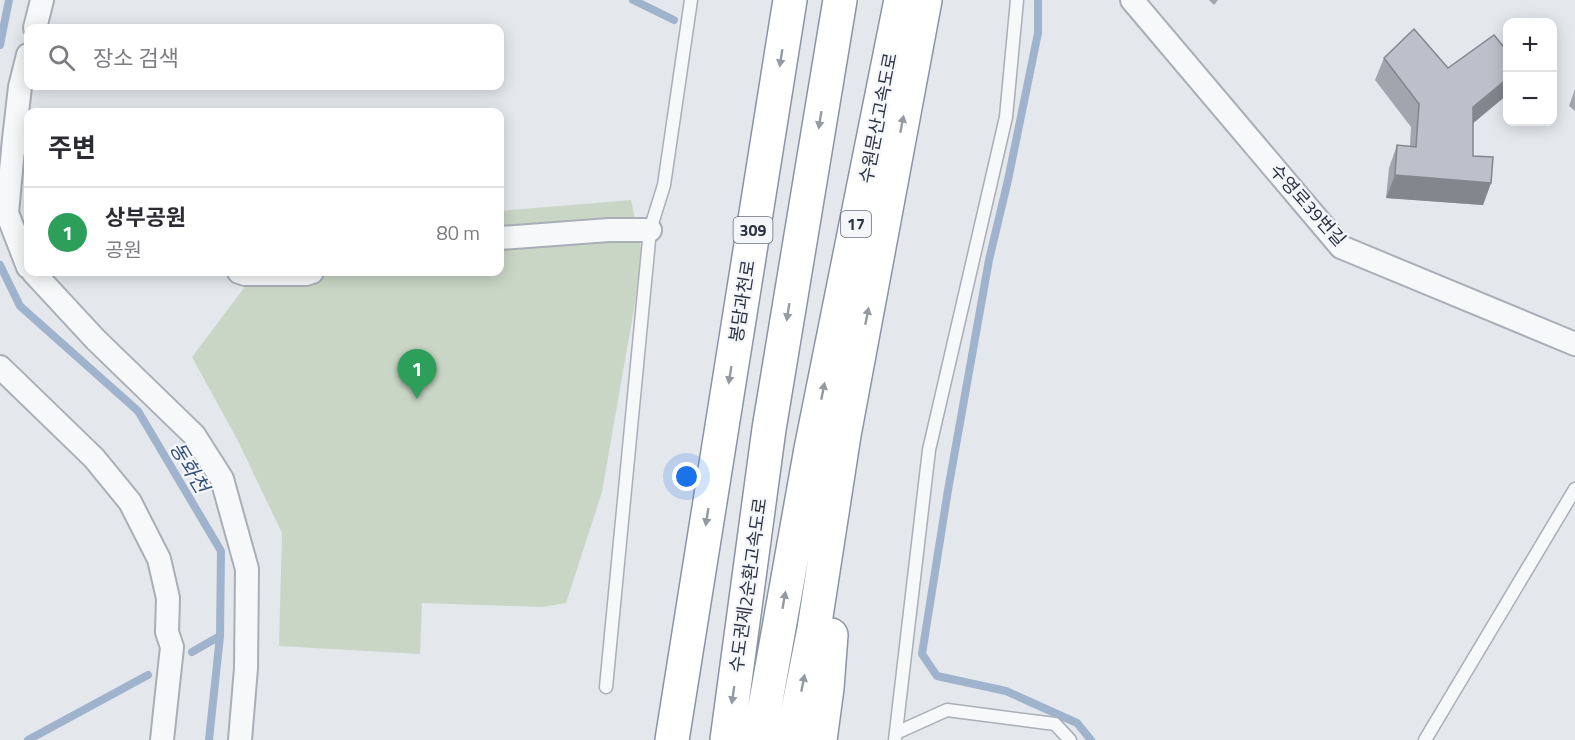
<!DOCTYPE html>
<html lang="ko">
<head>
<meta charset="utf-8">
<style>
  :root { --surface:#fff; --page:#f2f2f3; --text:#2b2b33; --muted:#7c7c81; --line:#e1e1e2; --accent:#2563eb }
  body { margin:0; font-family:"Titillium Web","Noto Sans KR",sans-serif; background:var(--page); color:var(--text) }
  .controls { position:absolute; right:18px; top:18px; display:grid; overflow:hidden; border-radius:12px; box-shadow:0 3px 15px #0003 }
  .controls button { width:54px; height:54px; display:grid; place-items:center; padding:0; border:0; border-bottom:2px solid var(--line); background:var(--surface); color:var(--text); font:30px sans-serif }
  .you { position:absolute; left:687px; top:477px; width:21px; height:21px; margin:-15px; border:4px solid #fff; border-radius:50%; background:#1a73e8; box-shadow:0 0 0 9px #1a73e833 }
  .badge { display:grid; place-items:center; width:39px; height:39px; border-radius:50%; background:var(--accent); color:#fff; font-size:20px; font-weight:700 }
  .pin { position:absolute; translate:-50% -50px; filter:drop-shadow(0 2px 3px #0008) }
  .pin::after { content:''; position:absolute; top:32px; width:21px; height:18px; background:inherit; clip-path:polygon(0 0,100% 0,50% 100%) }
  .list { margin:0; padding:0; list-style:none }
  h2 { display:flex; justify-content:space-between; align-items:center; height:78px; margin:0; padding:0 24px; font-size:26px }
  h2 small { font-size:20px; font-weight:400; color:var(--muted) }
  .list li { display:grid; grid-template-columns:39px 1fr auto; gap:18px; align-items:center; box-sizing:border-box; height:90px; padding:0 24px; border-top:2px solid var(--line) }
  .list b { display:block; font-size:22px; white-space:nowrap }
  .list p { margin:0; font-size:20px; white-space:nowrap; color:var(--muted) }
  .list em { font-size:20px; font-style:normal; color:var(--muted) }
  .icon { flex:none; width:33px; height:33px; fill:none; stroke:currentColor; stroke-width:2; stroke-linecap:round; stroke-linejoin:round }
  .map { position:relative; flex:none; width:1575px; height:740px; overflow:hidden }
  .search { position:absolute; background:var(--surface); box-shadow:0 3px 15px #0003; left:24px; top:24px; width:480px; height:66px; display:flex; align-items:center; gap:15px; box-sizing:border-box; padding:0 21px; border-radius:12px; color:var(--muted); font-size:22px }
  .panel { position:absolute; background:var(--surface); box-shadow:0 3px 15px #0003; left:24px; top:108px; width:480px; height:168px; border-radius:12px }
  .map>svg:first-child { display:block }
  .green { fill:#c9d6c5 }
  .lines { fill:none; stroke-linecap:round; stroke-linejoin:round }
  .stream { stroke:#9fb4cc; stroke-width:8 }
  .lane-casing { stroke:#a9aeb7; stroke-width:15 }
  .street-casing { stroke:#a9aeb7; stroke-width:26 }
  .highway-casing { stroke:#8b94a3; stroke-width:36 }
  .lane { stroke:#f7f8fa; stroke-width:12 }
  .street { stroke:#f7f8fa; stroke-width:22 }
  .highway { stroke:#fff; stroke-width:33 }
  .wall { fill:#a1a5ae }
  .shaded-wall { fill:#83868d }
  .building { fill:#bbc0ca; stroke:#83868d; stroke-width:1.5 }
  .oneway { fill:#959aa2 }
  .labels { text-anchor:middle; dominant-baseline:central; stroke-width:4.5; stroke-linejoin:round; paint-order:stroke }
  .shield { fill:#f4f6f9; stroke:#676e7b; stroke-width:1.5 }
  .shield-label { font-size:16px; font-weight:bold; fill:#2b3445 }
  .street-label { font-size:18px; fill:#2b3445; stroke:#f4f6f9 }
  .water-label { font-size:20px; font-style:italic; fill:#34527a; stroke:#f4f6f9 }
</style>
</head>
<body>
<div class="map">
<svg width="1575" height="740" viewBox="0 0 1575 740">
  <rect width="100%" height="100%" fill="#e4e7ec"/>
  <path class="green" d="M631,200L643,257L602,492L566,603L542,607L422,603L420,654L279,646L282,533L238,441L192,357L256,272H500V211Z"/>
  <g class="lines">
    <path class="stream" d="M633,0L674,20
      M1038,0V33L1008,180L989,260L948,490L922,654L937,676L1006,691L1077,723L1091,740
      M0,45L9,0
      M0,265L20,306L138,411L221,551L220,636L209,740
      M192,652L220,636
      M28,740L148,675"/>
    <g class="lane-casing">
      <path id="lane" d="M606,687L650,230L664,185L691,0
        M896,733L947,710L1055,724L1070,740
        M895,740L929,450L1006,117L1017,0
        M1425,740L1575,489"/>
    </g>
    <g class="street-casing">
      <path id="street" d="M1132,0L1341,247L1575,344
        M35,28L42,0
        M14,139L7,213L28,267
        M28,144L14,139L20,87L28,55
        M500,238L609,230H650
        M33,272L95,339L194,435L222,479L247,569L246,668L240,740
        M239,272L245,274H306L312,272
        M0,367L94,458L130,502L159,559L168,598L167,632L172,647L162,740"/>
    </g>
    <g class="highway-casing">
      <path id="highway" d="M672,740L790,0
        M727,740L769,429L840,0
        M759,740L811,449L901,0
        M792,740L814,629L844,435L925,0
        M820,740L827,688L831,635"/>
    </g>
    <use href="#lane" class="lane"/>
    <use href="#street" class="street"/>
    <use href="#highway" class="highway"/>
  </g>
  <path class="wall" d="M1209,0H1218L1214,5Z
    M1384,58L1448,68L1508,94L1473,123V156L1491,183L1483,205L1386,198L1389,168L1397,145L1410,146L1411,127L1375,80Z
    M1575,89V111L1569,106Z"/>
  <path class="shaded-wall" d="M1508,78V94L1465,130L1473,107Z
    M1395,175L1491,183L1483,205L1386,198Z"/>
  <path class="building" d="M1414,29L1448,68L1494,35L1508,52V78L1473,107V156L1493,157L1491,183L1395,175L1397,145L1416,147L1419,104L1384,58Z"/>
  <defs><path id="oneway-solid" d="M-6-.8H1V-3.2L6.5 0L1 3.2V.8H-6Z" transform="scale(1.5)"/></defs>
  <g class="oneway">
    <use href="#oneway-solid" transform="translate(781 58) rotate(99)"/>
    <use href="#oneway-solid" transform="translate(820 120) rotate(99)"/>
    <use href="#oneway-solid" transform="translate(902 124) rotate(-79)"/>
    <use href="#oneway-solid" transform="translate(788 312) rotate(99)"/>
    <use href="#oneway-solid" transform="translate(867 316) rotate(-79)"/>
    <use href="#oneway-solid" transform="translate(730 375) rotate(99)"/>
    <use href="#oneway-solid" transform="translate(823 391) rotate(-79)"/>
    <use href="#oneway-solid" transform="translate(707 517) rotate(99)"/>
    <use href="#oneway-solid" transform="translate(784 600) rotate(-80)"/>
    <use href="#oneway-solid" transform="translate(803 683) rotate(-79)"/>
    <use href="#oneway-solid" transform="translate(733 695) rotate(98)"/>
  </g>
  <g class="labels">
    <g class="shield">
      <rect x="841" y="211" width="30" height="26" rx="4.5"/>
      <rect x="733.5" y="217" width="39" height="26" rx="4.5"/>
    </g>
    <g class="shield-label">
      <text x="856" y="224">17</text>
      <text x="753" y="230">309</text>
    </g>
    <g class="street-label">
      <text transform="translate(878 118) rotate(-79)">수원문산고속도로</text>
      <text transform="translate(1308 205) rotate(48)">수영로39번길</text>
      <text transform="translate(742 301) rotate(-81)">봉담과천로</text>
      <text transform="translate(748 585) rotate(-82)">수도권제2순환고속도로</text>
    </g>
    <g class="water-label">
      <text transform="translate(190 467) rotate(59)">동화천</text>
    </g>
  </g>
</svg>
<div class="controls">
<button>+</button>
<button>−</button>
</div>
<div class="you"></div>
<div class="pin badge" style="left:417px;top:399px;background:#2e9e5b">1</div>
<div class="search"><svg class="icon" aria-label="search" viewBox="0 0 24 24"><circle cx="10" cy="10" r="6"/><path d="M15 15l6 6"/></svg>장소 검색</div>
<section class="panel">
<h2>주변<small></small></h2>
<ul class="list">
<li><span class="badge" style="background:#2e9e5b">1</span><div><b>상부공원</b><p>공원</p></div><em>80 m</em></li>
</ul>
</section>
</div>
</body>
</html>
